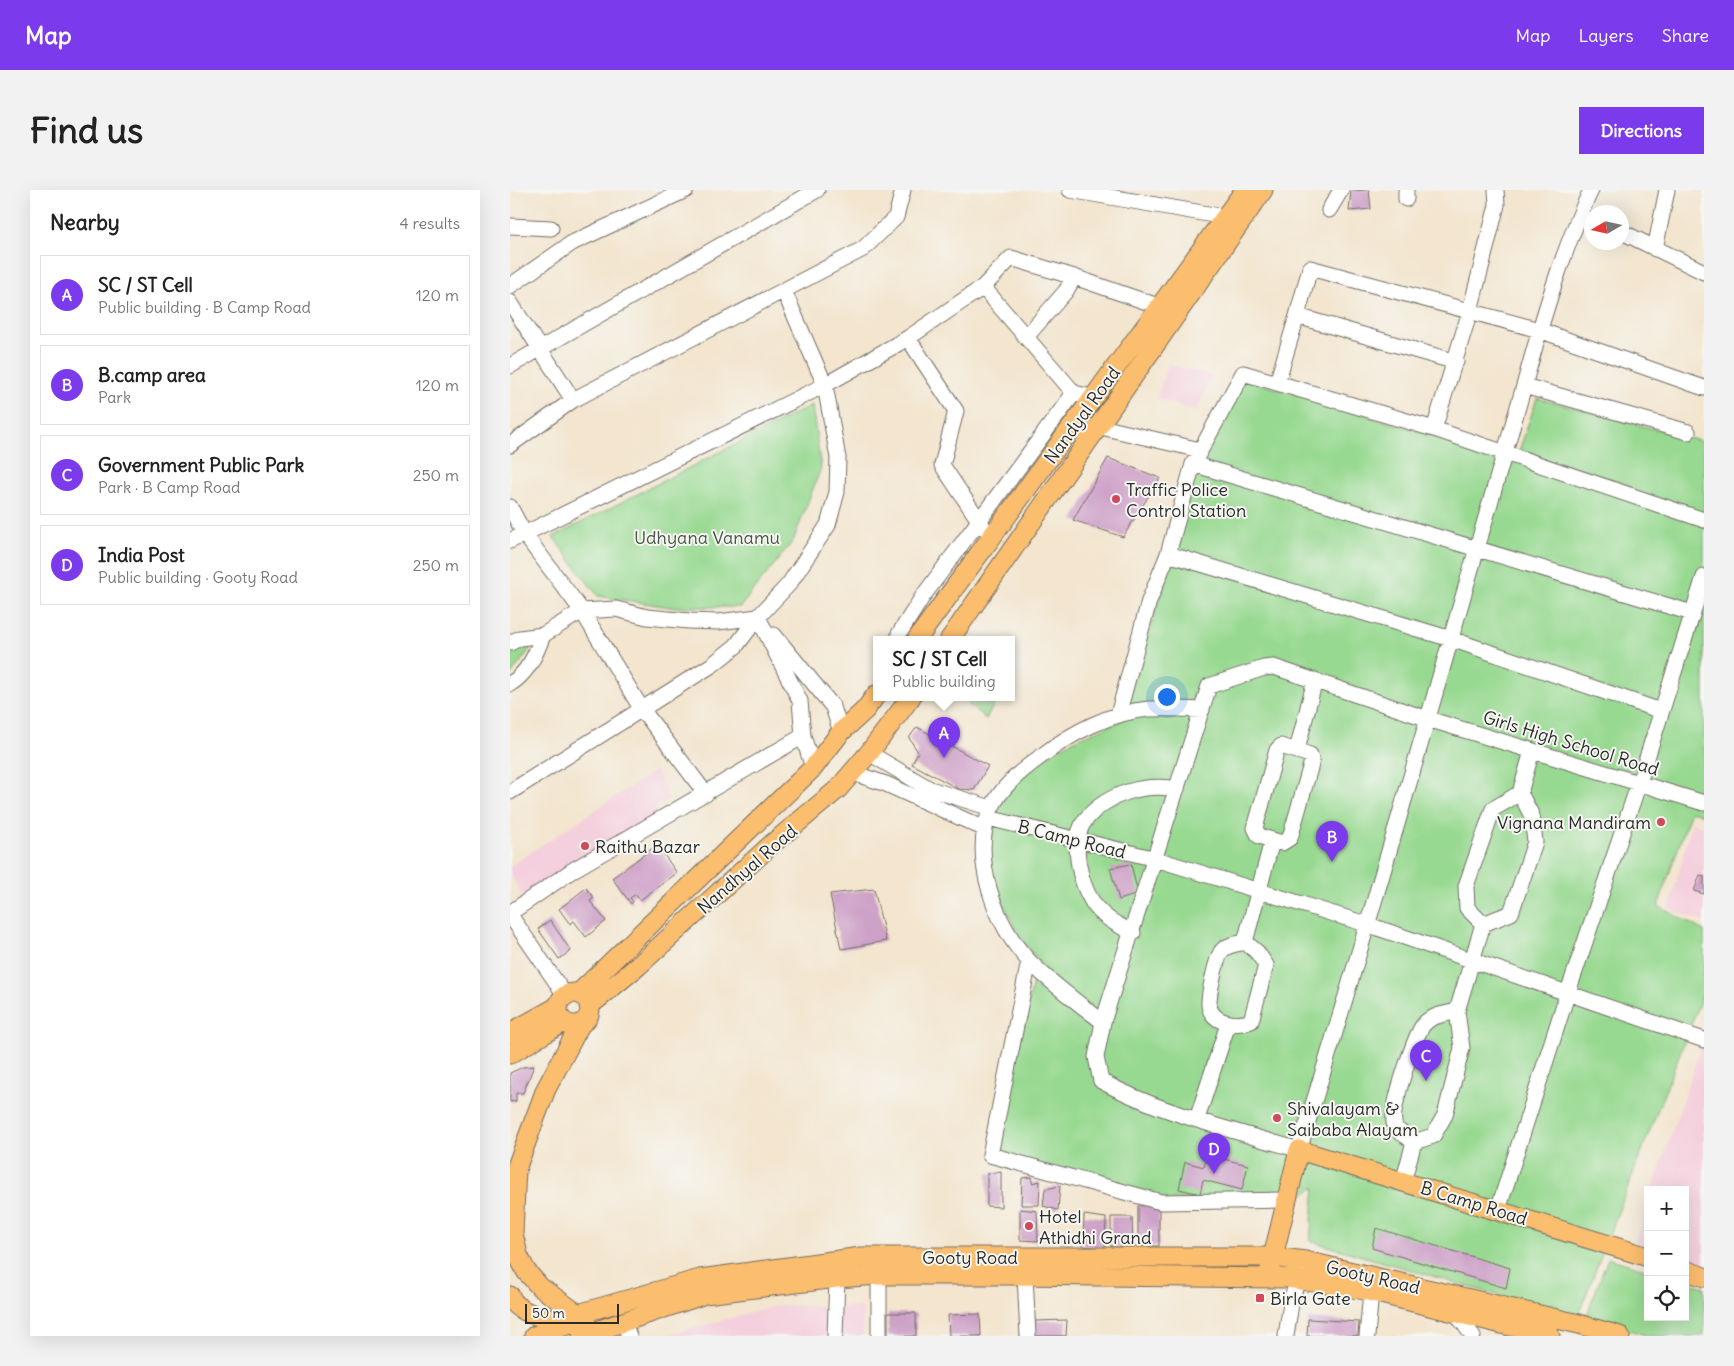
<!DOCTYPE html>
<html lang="en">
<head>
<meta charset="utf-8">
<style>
  :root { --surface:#fff; --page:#f2f2f2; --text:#222; --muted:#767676; --line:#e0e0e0; --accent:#7c3aed }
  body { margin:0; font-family:Delius,sans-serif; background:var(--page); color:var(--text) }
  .controls { position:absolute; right:15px; bottom:15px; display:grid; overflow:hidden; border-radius:0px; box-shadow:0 5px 20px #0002 }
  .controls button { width:45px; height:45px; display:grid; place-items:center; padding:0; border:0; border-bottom:1px solid var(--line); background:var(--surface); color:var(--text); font:25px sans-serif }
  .compass { position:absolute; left:1074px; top:15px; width:45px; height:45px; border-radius:50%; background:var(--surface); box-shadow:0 5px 20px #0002; rotate:261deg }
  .scale { position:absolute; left:15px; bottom:12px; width:94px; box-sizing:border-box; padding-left:5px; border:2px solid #2b2b2b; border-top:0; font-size:14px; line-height:18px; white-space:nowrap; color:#2b2b2b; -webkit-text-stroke:4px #f6f6f2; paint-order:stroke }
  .you { position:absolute; left:656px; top:506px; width:18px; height:18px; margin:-12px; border:4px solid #fff; border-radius:50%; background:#1a73e8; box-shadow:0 0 0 8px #1a73e833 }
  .badge { display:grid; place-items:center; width:32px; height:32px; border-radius:50%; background:var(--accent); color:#fff; font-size:16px; font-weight:700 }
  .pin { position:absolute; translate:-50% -41px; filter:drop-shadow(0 1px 2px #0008) }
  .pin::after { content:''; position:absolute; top:26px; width:18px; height:15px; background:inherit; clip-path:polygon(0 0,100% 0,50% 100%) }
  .popup { position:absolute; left:363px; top:446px; width:142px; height:65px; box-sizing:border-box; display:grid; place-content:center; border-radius:0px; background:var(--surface); filter:drop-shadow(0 1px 4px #0005); font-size:16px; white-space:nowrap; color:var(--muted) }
  .popup b { font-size:19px; color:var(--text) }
  .popup::after { content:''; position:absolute; left:50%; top:100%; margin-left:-10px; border:10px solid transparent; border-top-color:var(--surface) }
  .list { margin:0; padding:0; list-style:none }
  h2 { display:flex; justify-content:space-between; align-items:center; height:65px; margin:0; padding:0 20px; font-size:21px }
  h2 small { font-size:16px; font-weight:400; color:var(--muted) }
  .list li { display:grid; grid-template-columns:32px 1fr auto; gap:15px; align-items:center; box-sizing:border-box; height:80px; margin:0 10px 10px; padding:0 10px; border:1px solid var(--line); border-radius:0px }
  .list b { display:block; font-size:19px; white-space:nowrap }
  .list p { margin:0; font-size:16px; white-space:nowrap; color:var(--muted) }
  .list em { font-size:16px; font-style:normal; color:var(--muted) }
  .icon { flex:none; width:28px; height:28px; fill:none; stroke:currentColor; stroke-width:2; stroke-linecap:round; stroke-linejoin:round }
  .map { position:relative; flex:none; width:1194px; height:1146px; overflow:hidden; border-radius:0px }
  header { display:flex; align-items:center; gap:30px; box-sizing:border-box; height:70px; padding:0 25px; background:var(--accent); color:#fff }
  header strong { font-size:24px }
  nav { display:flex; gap:28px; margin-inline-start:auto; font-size:18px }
  .intro { display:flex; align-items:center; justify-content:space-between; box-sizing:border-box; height:120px; padding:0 30px }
  h1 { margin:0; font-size:35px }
  .button { padding:12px 22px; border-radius:0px; background:var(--accent); color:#fff; font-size:18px; font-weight:700 }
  main { display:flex; gap:30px; padding:0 30px }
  aside { flex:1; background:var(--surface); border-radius:0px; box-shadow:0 5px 20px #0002 }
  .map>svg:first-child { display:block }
  .built { fill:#f4cfdd }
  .green { fill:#98d991; stroke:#62825e }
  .building { fill:#cea1c8 }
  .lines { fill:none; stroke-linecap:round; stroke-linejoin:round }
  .minor-casing { stroke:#716c64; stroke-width:17 }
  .major-casing { stroke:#716c64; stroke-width:21 }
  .minor { stroke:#fff; stroke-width:15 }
  .major { stroke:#fbbd6e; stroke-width:19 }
  .poi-dot { fill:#d1495b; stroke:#f6f6f2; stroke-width:2 }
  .labels { text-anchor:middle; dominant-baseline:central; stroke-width:4; stroke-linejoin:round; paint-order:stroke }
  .street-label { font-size:18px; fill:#2b2b2b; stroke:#f6f6f2 }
  .poi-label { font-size:18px; fill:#2b2b2b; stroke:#f6f6f2; text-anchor:start }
  .park-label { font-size:18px; fill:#465644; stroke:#f6f6f2 }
</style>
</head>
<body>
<header>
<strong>Map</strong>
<nav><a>Map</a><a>Layers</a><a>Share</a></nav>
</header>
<div class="intro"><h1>Find us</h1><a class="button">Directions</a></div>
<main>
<aside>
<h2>Nearby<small>4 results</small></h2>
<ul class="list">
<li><span class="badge">A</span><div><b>SC / ST Cell</b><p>Public building · B Camp Road</p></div><em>120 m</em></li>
<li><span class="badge">B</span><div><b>B.camp area</b><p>Park</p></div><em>120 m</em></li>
<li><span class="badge">C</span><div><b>Government Public Park</b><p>Park · B Camp Road</p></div><em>250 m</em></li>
<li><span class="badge">D</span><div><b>India Post</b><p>Public building · Gooty Road</p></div><em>250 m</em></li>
</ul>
</aside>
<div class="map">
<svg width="1194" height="1146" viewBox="0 0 1194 1146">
  <rect width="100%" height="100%" fill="#f6f6f2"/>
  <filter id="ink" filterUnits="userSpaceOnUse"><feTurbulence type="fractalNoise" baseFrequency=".02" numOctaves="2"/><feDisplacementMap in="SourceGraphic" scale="10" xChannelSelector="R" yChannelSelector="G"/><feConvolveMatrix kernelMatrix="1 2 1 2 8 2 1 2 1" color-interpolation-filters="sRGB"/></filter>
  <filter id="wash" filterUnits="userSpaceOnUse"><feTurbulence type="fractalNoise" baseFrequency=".0096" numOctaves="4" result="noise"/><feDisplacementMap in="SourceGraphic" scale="20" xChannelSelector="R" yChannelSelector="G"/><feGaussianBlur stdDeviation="1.12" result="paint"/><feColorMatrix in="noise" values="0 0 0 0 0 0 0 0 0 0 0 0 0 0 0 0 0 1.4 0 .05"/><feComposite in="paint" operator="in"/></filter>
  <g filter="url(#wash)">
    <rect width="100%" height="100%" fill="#f3e5ce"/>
    <path class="built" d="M658,174L702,186L686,222L647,208Z
      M146,580L159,609L145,618L154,635L16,715L0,682V676Z
      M1182,632L1194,637V732L1159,719Z
      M1194,848V1073L1175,1067V1000H1142Z
      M1138,1013V1056L1125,1052Z
      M269,1115L353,1117V1146H155Z"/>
    <path class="green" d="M734,189L1006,270L1027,208L1194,252V625L1181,621L1148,716L1194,741V801L1067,1128L800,1051L805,997L785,1009L649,1010L485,962L528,770C511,751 500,729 490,705C484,690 478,669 478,653C480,613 516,578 548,559C567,547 591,540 611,531L665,359L688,273Z
      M302,215L311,278L283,351L230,417H160L88,406L43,347Z
      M19,455L20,459L0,486V460Z
      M463,507L487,509L476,529L458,514Z
      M1098,1068L1138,1080V1127H1175V1091L1194,1097V1146H1139L1076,1127Z"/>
    <g id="blocks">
      <path class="building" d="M859,0L861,19L839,21L841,1Z
        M598,268L650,288L613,347L563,330Z
        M407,537L478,576L464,600L449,599L402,574L408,562L399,548Z
        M147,655L167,683L130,710L126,704L120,708L123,712L121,714L102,688Z
        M621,674L628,704L609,710L600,678Z
        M1190,685L1194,686V704L1184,701Z
        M76,698L84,708L80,711L96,731L76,747L64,731L60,734L49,719Z
        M364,699L376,751L331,759L320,704Z
        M40,730L61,761L49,769L28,739Z
        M24,876L13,903H6V911L0,912V883L13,877Z
        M697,965L738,975L732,1000L693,990L690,1004L669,999L675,972L694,977Z
        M491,982V1017L477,1016V984Z
        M522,987V993L530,991L529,1015H511L512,988Z
        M550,996L548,1020L533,1016L535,999Z
        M628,1016H649V1056H628Z
        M510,1019L527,1021L528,1051L510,1050Z
        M574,1025L596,1028L595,1058L573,1056Z
        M601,1027H622L623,1057H601Z
        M866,1038L1000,1078L996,1098L862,1058Z
        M378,1123H406V1146H378Z
        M470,1124L471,1146H439L438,1125Z
        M798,1129L849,1132L848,1146H797Z
        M557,1130L556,1146H525V1131Z"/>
    </g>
  </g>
  <g filter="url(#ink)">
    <use href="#blocks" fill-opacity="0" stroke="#716c64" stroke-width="1"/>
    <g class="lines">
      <g class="minor-casing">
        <path id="minor" d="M560,0L715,27
          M896,0V9
          M1081,0C1052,62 1032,130 1014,196C998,252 981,309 965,365C908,564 850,763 789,960C723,940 652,924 591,891L586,867L593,832L699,496L754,478L764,477L918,529L1194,613
          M819,20L831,0
          M0,36L41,38
          M1112,42L1194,82
          M1145,59L1157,0
          M0,96L62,53L176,0
          M473,97L564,203
          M0,112L63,210
          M787,126L800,78L1029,140L1194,198
          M516,147L556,101L564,87
          M398,148L446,221L432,275L474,338
          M0,176L307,0
          M767,193L787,126L946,172
          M1014,196L1178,242
          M587,236L690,260
          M924,239L960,121L987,15L986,0
          M0,255L63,210L353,59L386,27L393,0
          M683,274L1182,423
          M0,317L15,345L72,421L131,518L196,604
          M0,351L315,195L398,148L473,97L501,68L564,87L651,117
          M658,364L941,449L1151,521
          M248,427L290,511L293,546L303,578
          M264,445L323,517L331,542
          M389,449V444L413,406L564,203L585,208
          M0,453L10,448L33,445L72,421L106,419L137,427L179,431L208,432L248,427L279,394L318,335L327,302L328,268L315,195L274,101
          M0,494C18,483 26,464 33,445
          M608,525L639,411L658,364L683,274L733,183L924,239L1194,330
          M771,556L800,565L802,571L780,648L772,653L749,646L745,638L767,560Z
          M787,560L805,490
          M359,563L420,599L481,618
          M343,583L376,594L475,639
          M0,602L202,475L226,456L248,427
          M478,628L646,669L859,735L1194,850
          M0,723L63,680L293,546
          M0,725L55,805
          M973,734L1001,723L1025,652L1022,626L1010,603L1022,561
          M973,734L957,718L956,696L983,619L1010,603
          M623,743C608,735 593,728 583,713C570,693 559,650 576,629C598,603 635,593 667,599
          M735,752L747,762L756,775L741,831C726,837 698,833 699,812C699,803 706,770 711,762C715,755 727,754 735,752Z
          M735,752L762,651
          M519,771L480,965L651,1012L777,1010
          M593,832C568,813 542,794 520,772C485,737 460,666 481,619C491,597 511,581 530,567C560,544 600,522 639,519C656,518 674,519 692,520
          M687,929L718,834
          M904,952L923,946L935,925L952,858L947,821L973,734
          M904,952L885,938C884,933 883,927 884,923C886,906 904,846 914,834C922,825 936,824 947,821
          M893,992L904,952
          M988,1020L1058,802L1129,593L1194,387
          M369,1085V1146
          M515,1085L518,1146
          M945,1122L963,1146
          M114,1132L119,1146
          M325,1146L327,1088
          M776,1146L782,1107L795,1071
          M857,1146L861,1102"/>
      </g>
      <g class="major-casing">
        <path id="major" d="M407,449L735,0
          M440,449L753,0
          M48 819a16 16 0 1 1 32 0a16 16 0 1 1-32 0Z
          M69,803L303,578L331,542L355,520L366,505
          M79,816L128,776L262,654L328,599L359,563L401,507
          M71,833L36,899L6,979L3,1043L8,1065L16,1081L30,1097L68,1124L76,1133
          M0,843L47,817
          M0,864L54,832
          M760,1079L789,960L1138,1067
          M1175,1080L1194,1087
          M0,1106C8,1126 42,1129 61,1134
          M24,1146L61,1134L68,1124L190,1089L351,1067H764L795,1071L1069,1134L1110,1146
          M72,1146L195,1104L327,1088L369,1085H498L778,1088L855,1100L1040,1146"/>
      </g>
      <use href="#minor" class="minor"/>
      <use href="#major" class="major"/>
    </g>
  </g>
  <g class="poi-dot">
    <circle cx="606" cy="309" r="5"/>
    <circle cx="1151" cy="632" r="5"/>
    <circle cx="75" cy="656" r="5"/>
    <circle cx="767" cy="928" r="5"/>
    <circle cx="519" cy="1036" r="5"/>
    <rect x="745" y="1103" width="10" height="10" rx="2.5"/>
  </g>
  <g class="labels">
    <g class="street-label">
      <text transform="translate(572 225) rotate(-54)">Nandyal Road</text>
      <text transform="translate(1061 553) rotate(17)">Girls High School Road</text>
      <text transform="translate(562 649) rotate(14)">B Camp Road</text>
      <text transform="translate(237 679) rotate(-41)">Nandhyal Road</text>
      <text transform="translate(964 1013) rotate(17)">B Camp Road</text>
      <text x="460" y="1067">Gooty Road</text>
      <text transform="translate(863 1087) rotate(13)">Gooty Road</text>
    </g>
    <g class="poi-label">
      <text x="616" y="299">Traffic Police<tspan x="616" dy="21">Control Station</tspan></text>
      <text x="1141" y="632" text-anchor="end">Vignana Mandiram</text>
      <text x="85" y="656">Raithu Bazar</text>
      <text x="777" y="918">Shivalayam &amp;<tspan x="777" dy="21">Saibaba Alayam</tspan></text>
      <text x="529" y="1026">Hotel<tspan x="529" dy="21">Athidhi Grand</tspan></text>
      <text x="760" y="1108">Birla Gate</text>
    </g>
    <g class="park-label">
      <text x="197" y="347">Udhyana Vanamu</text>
    </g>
  </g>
</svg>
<div class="controls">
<button>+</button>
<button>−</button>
<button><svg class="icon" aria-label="locate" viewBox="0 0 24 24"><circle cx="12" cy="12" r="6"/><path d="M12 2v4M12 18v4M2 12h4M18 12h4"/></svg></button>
</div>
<svg class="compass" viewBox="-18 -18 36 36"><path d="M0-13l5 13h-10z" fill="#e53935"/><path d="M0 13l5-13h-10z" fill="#767676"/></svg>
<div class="scale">50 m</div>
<div class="you"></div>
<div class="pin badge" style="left:434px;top:568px">A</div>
<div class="popup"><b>SC / ST Cell</b>Public building</div>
<div class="pin badge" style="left:822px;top:672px">B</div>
<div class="pin badge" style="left:916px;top:891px">C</div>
<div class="pin badge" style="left:704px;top:984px">D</div>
</div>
</main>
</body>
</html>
